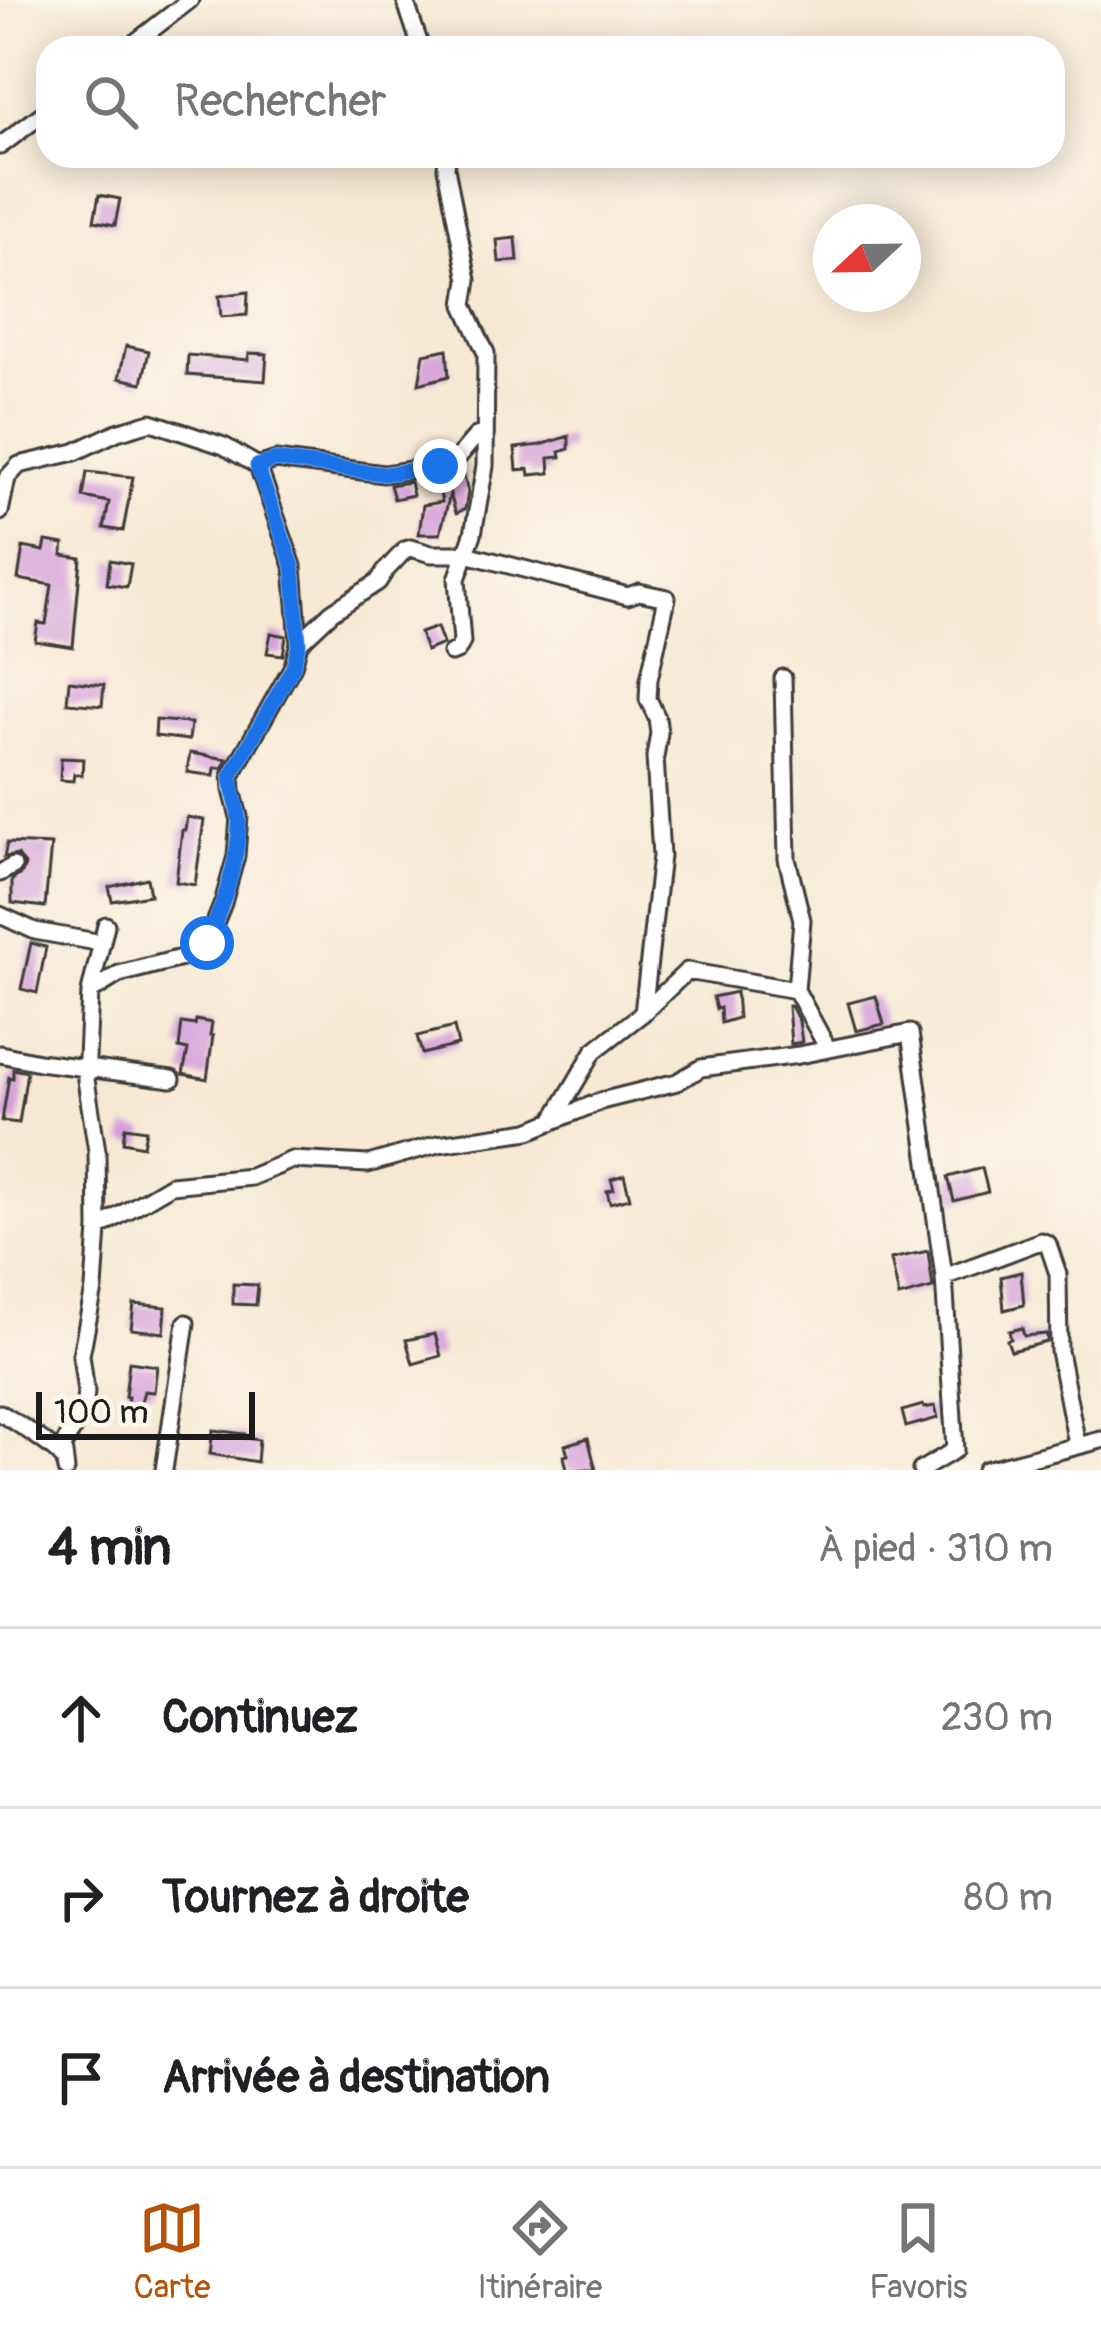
<!DOCTYPE html>
<html lang="fr">
<head>
<meta charset="utf-8">
<style>
  :root { --surface:#fff; --page:#f6f6f6; --text:#202124; --muted:#757577; --line:#e0e0e0; --accent:#b45309 }
  body { margin:0; font-family:Pangolin,sans-serif; background:var(--page); color:var(--text) }
  .compass { position:absolute; left:813px; top:204px; width:108px; height:108px; border-radius:50%; background:var(--surface); box-shadow:0 6px 30px #0003; rotate:248deg }
  .scale { position:absolute; left:36px; bottom:30px; width:219px; box-sizing:border-box; padding-left:12px; border:6px solid #1c1c1c; border-top:0; font-size:33px; line-height:42px; white-space:nowrap; color:#1c1c1c; -webkit-text-stroke:9px #fbf7ec; paint-order:stroke }
  .stop { position:absolute; width:36px; height:36px; margin:-27px; border:9px solid #1a73e8; border-radius:50%; background:#fff }
  .stop.end { background:#1a73e8; border-color:#fff; box-shadow:0 3px 12px #0008 }
  .list { margin:0; padding:0; list-style:none }
  h2 { display:flex; justify-content:space-between; align-items:center; height:156px; margin:0; padding:0 48px; font-size:51px }
  h2 small { font-size:39px; font-weight:400; color:var(--muted) }
  .list li { display:grid; grid-template-columns:78px 1fr auto; gap:36px; align-items:center; box-sizing:border-box; height:180px; padding:0 48px; border-top:3px solid var(--line) }
  .list b { display:block; font-size:45px; white-space:nowrap }
  .list em { font-size:39px; font-style:normal; color:var(--muted) }
  .icon { flex:none; width:66px; height:66px; fill:none; stroke:currentColor; stroke-width:2; stroke-linecap:round; stroke-linejoin:round }
  .map { position:relative; flex:none; width:1101px; height:1470px; overflow:hidden }
  .search { position:absolute; background:var(--surface); box-shadow:0 6px 30px #0003; left:36px; right:36px; top:36px; height:132px; display:flex; align-items:center; gap:30px; box-sizing:border-box; padding:0 42px; border-radius:36px; color:var(--muted); font-size:45px }
  .sheet { height:696px; background:var(--surface) }
  nav { display:flex; justify-content:space-around; align-items:center; box-sizing:border-box; height:168px; border-top:3px solid var(--line); background:var(--surface); font-size:33px; color:var(--muted) }
  nav a { display:grid; justify-items:center; gap:6px }
  nav .on { color:var(--accent) }
  .map>svg:first-child { display:block }
  .building { fill:#d5a0da }
  .lines { fill:none; stroke-linecap:round; stroke-linejoin:round }
  .minor-casing { stroke:#3d3b37; stroke-width:21 }
  .minor { stroke:#fff; stroke-width:15 }
  .route { stroke:#1a73e8; stroke-width:15 }
</style>
</head>
<body>
<div class="map">
<svg width="1101" height="1470" viewBox="0 0 1101 1470">
  <rect width="100%" height="100%" fill="#fbf7ec"/>
  <filter id="ink" filterUnits="userSpaceOnUse"><feTurbulence type="fractalNoise" baseFrequency=".00833" numOctaves="2"/><feDisplacementMap in="SourceGraphic" scale="24" xChannelSelector="R" yChannelSelector="G"/><feConvolveMatrix kernelMatrix="1 2 1 2 8 2 1 2 1" color-interpolation-filters="sRGB"/></filter>
  <filter id="wash" filterUnits="userSpaceOnUse"><feTurbulence type="fractalNoise" baseFrequency=".004" numOctaves="4" result="noise"/><feDisplacementMap in="SourceGraphic" scale="48" xChannelSelector="R" yChannelSelector="G"/><feGaussianBlur stdDeviation="2.7" result="paint"/><feColorMatrix in="noise" values="0 0 0 0 0 0 0 0 0 0 0 0 0 0 0 0 0 1.4 0 .05"/><feComposite in="paint" operator="in"/></filter>
  <g filter="url(#wash)">
    <rect width="100%" height="100%" fill="#f7e8d3"/>
    <g id="blocks">
      <path class="building" d="M99,195L120,199L115,225L94,221Z
        M516,238L518,261L499,262L497,240Z
        M248,292L247,315L221,317L219,296Z
        M126,346L149,351L142,383L119,378Z
        M447,349L449,376L419,384L424,354Z
        M249,353L267,354L265,381L187,375L188,355L248,360Z
        M569,436V449L560,452L561,457L549,458L550,473L530,475L529,469L517,470L515,448L541,445Z
        M87,472L133,477L123,531L104,528L109,502L83,497Z
        M463,472L468,492L465,509L456,513L450,494L440,534H419L423,505L442,502L437,478Z
        M410,482L413,495L394,499L390,485Z
        M46,541L64,544L62,555L81,558L73,647L35,641L38,623L46,624L52,585L18,579L23,547L44,551Z
        M110,560L131,564L127,587L107,584Z
        M437,627L443,644L426,651L420,633Z
        M271,633L286,636L283,655L267,653Z
        M69,681L104,685L102,706L67,703Z
        M156,720L191,723L189,740L155,736Z
        M190,753L227,759L222,768H215L214,776L187,772Z
        M61,758L83,759L82,775L74,774L73,781L60,780Z
        M187,817L204,820L195,885L176,882L182,830H185Z
        M7,843L51,845L45,907L12,903V880L22,873L25,865L18,855L4,857Z
        M147,878L150,895L112,901L109,887Z
        M31,943L46,947L37,993L21,989Z
        M736,992L738,1018L721,1023L720,1008L716,1009L713,997Z
        M876,996L884,1024L856,1031L848,1003Z
        M788,1006H791L799,1021L802,1042L791,1044Z
        M196,1020L212,1023L210,1036H213L207,1079L183,1074L188,1050L179,1048L182,1023L195,1025Z
        M454,1027L458,1045L422,1054L417,1036Z
        M13,1069L27,1072L19,1123L2,1121L9,1077L13,1078Z
        M125,1127L146,1130L143,1146L123,1142Z
        M982,1168L988,1192L954,1201L948,1177Z
        M624,1175L630,1198L610,1203L607,1191L614,1189L611,1179Z
        M928,1251L933,1288L899,1297L891,1259Z
        M1021,1272L1024,1305L1004,1310L1001,1277Z
        M233,1284L258,1285L256,1305L233,1304Z
        M134,1304L166,1307L164,1333L131,1329Z
        M1022,1328L1024,1336L1047,1334V1342L1011,1351L1007,1340L1011,1339L1009,1331Z
        M435,1334L441,1356L413,1364L406,1340Z
        M129,1362L157,1366L154,1392L144,1391L140,1406L127,1404L128,1397H125Z
        M923,1405L924,1408L935,1406L938,1418L906,1427L902,1411Z
        M213,1430L245,1434V1438L259,1440L257,1462L210,1454Z
        M588,1438L596,1470H567L564,1456L568,1455L565,1445Z"/>
    </g>
  </g>
  <g filter="url(#ink)">
    <use href="#blocks" fill-opacity="0" stroke="#3d3b37" stroke-width="3"/>
    <g class="lines">
      <g class="minor-casing">
        <path id="minor" d="M405,0L421,48
          M128,48L190,0
          M0,146L48,110
          M447,156L446,168L468,280L464,305L486,353L485,466L473,534L457,579L462,642L457,651L451,653
          M258,466L276,460L384,474L453,463L476,436L485,433
          M0,512L7,478L19,465L75,452L117,432L151,422L224,446L258,466L293,566L299,643L293,666L231,776L232,790L239,817L236,856L223,903L207,943L197,954L119,974L90,992
          M299,643L332,612L378,582L385,571L405,550L411,548L431,554H466L628,596L639,592L667,598L649,679L648,699L657,718L659,733L655,757L661,856L643,1013L594,1051L552,1122
          M783,678L787,859L802,920L796,990
          M0,873L13,866
          M0,915L35,931L102,943
          M643,1013L687,971L796,990L828,1049
          M0,1054L39,1062L172,1079
          M98,1228L171,1185L251,1177L292,1160L368,1164L438,1144L529,1131L601,1101L677,1082L701,1068L799,1055L910,1033L944,1277L955,1450L921,1470
          M944,1277L1041,1241L1048,1244L1058,1274L1059,1351L1077,1444
          M0,1413C14,1421 54,1446 62,1457
          M66,1470L63,1446L84,1410L86,1392L81,1355L94,1289L98,1228L97,1151L86,1080L90,992L106,925
          M164,1470L186,1323
          M985,1470L1101,1440"/>
      </g>
      <use href="#minor" class="minor"/>
    </g>
  </g>
  <g class="lines" filter="url(#ink)">
    <path class="route" d="M207,943C223,904 238,865 239,823C239,807 232,792 231,776L293,667L299,643L293,566L257,466L276,460L384,474L440,466"/>
  </g>
</svg>
<svg class="compass" viewBox="-18 -18 36 36"><path d="M0-13l5 13h-10z" fill="#e53935"/><path d="M0 13l5-13h-10z" fill="#757577"/></svg>
<div class="scale">100 m</div>
<div class="stop" style="left:207px;top:943px"></div>
<div class="stop end" style="left:440px;top:466px"></div>
<div class="search"><svg class="icon" aria-label="search" viewBox="0 0 24 24"><circle cx="10" cy="10" r="6"/><path d="M15 15l6 6"/></svg>Rechercher</div>
</div>
<section class="sheet">
<h2>4 min<small>À pied · 310 m</small></h2>
<ul class="list">
<li><svg class="icon" aria-label="ahead" viewBox="0 0 24 24"><path d="M12 20V5M6 11l6-6 6 6"/></svg><div><b>Continuez</b></div><em>230 m</em></li>
<li><svg class="icon" aria-label="right" viewBox="0 0 24 24"><path d="M7 20v-9h11M14 6l5 5-5 5"/></svg><div><b>Tournez à droite</b></div><em>80 m</em></li>
<li><svg class="icon" aria-label="arrive" viewBox="0 0 24 24"><path d="M6 21V4h12l-3 4 3 4H6"/></svg><div><b>Arrivée à destination</b></div></li>
</ul>
</section>
<nav>
<a class="on"><svg class="icon" aria-label="map" viewBox="0 0 24 24"><path d="M3 6l6-2 6 2 6-2v14l-6 2-6-2-6 2zM9 4v14M15 6v14"/></svg>Carte</a>
<a><svg class="icon" aria-label="directions" viewBox="0 0 24 24"><path d="M12 3l9 9-9 9-9-9zM9 14v-3h6M13 9l2 2-2 2"/></svg>Itinéraire</a>
<a><svg class="icon" aria-label="saved" viewBox="0 0 24 24"><path d="M7 4h10v16l-5-4-5 4z"/></svg>Favoris</a>
</nav>
</body>
</html>
